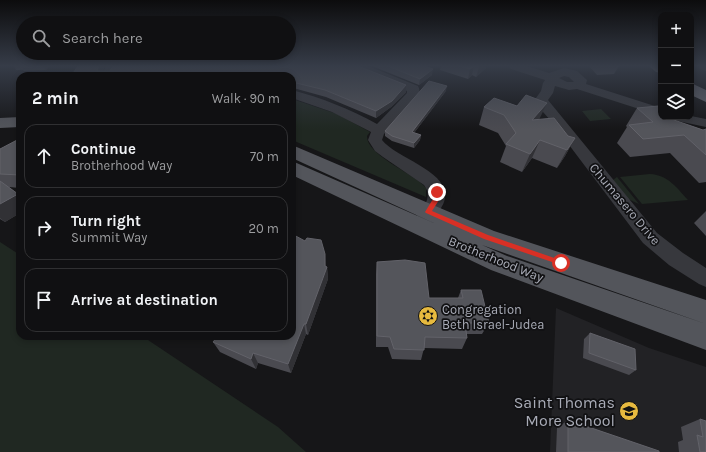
<!DOCTYPE html>
<html lang="en">
<head>
<meta charset="utf-8">
<style>
  :root { --surface:#101012; --page:#1e1e20; --text:#f1f3f6; --muted:#9c9d9f; --line:#303032 }
  body { margin:0; font-family:Karla,sans-serif; background:var(--page); color:var(--text) }
  .controls { position:absolute; right:12px; top:12px; display:grid; overflow:hidden; border-radius:8px; box-shadow:0 2px 6px #0003 }
  .controls button { width:36px; height:36px; display:grid; place-items:center; padding:0; border:0; border-bottom:1px solid var(--line); background:var(--surface); color:var(--text); font:20px sans-serif }
  .stop { position:absolute; width:12px; height:12px; margin:-9px; border:3px solid #d93025; border-radius:50%; background:#fff }
  .stop.end { background:#d93025; border-color:#fff; box-shadow:0 1px 4px #0008 }
  .list { margin:0; padding:0; list-style:none }
  h2 { display:flex; justify-content:space-between; align-items:center; height:52px; margin:0; padding:0 16px; font-size:17px }
  h2 small { font-size:13px; font-weight:400; color:var(--muted) }
  .list li { display:grid; grid-template-columns:26px 1fr auto; gap:12px; align-items:center; box-sizing:border-box; height:64px; margin:0 8px 8px; padding:0 8px; border:1px solid var(--line); border-radius:12px }
  .list b { display:block; font-size:15px; white-space:nowrap }
  .list p { margin:0; font-size:13px; white-space:nowrap; color:var(--muted) }
  .list em { font-size:13px; font-style:normal; color:var(--muted) }
  .icon { flex:none; width:22px; height:22px; fill:none; stroke:currentColor; stroke-width:2; stroke-linecap:round; stroke-linejoin:round }
  .map { position:relative; flex:none; width:706px; height:452px; overflow:hidden }
  .search { position:absolute; background:var(--surface); box-shadow:0 2px 6px #0003; left:16px; top:16px; width:280px; height:44px; display:flex; align-items:center; gap:10px; box-sizing:border-box; padding:0 14px; border-radius:22px; color:var(--muted); font-size:15px }
  .panel { position:absolute; background:var(--surface); box-shadow:0 2px 6px #0003; left:16px; top:72px; width:280px; height:268px; border-radius:12px }
  .map>svg:first-child { display:block }
  .built { fill:#222225 }
  .green { fill:#202822 }
  .lines { fill:none; stroke-linecap:round; stroke-linejoin:round }
  .minor { fill:#37383d; fill-rule:evenodd }
  .major { fill:#53555b; fill-rule:evenodd }
  .highway { fill:#64656d; fill-rule:evenodd }
  .wall { fill:#4a4a50 }
  .shaded-wall { fill:#313135 }
  .building { fill:#54555b; stroke:#626269 }
  .route { fill:#d93025 }
  .labels { text-anchor:middle; dominant-baseline:central; stroke-width:3.5; stroke-linejoin:round; paint-order:stroke }
  .street-label { font-size:13px; fill:#a9acb7; stroke:#111113 }
  .poi-label { font-size:13px; fill:#a9acb7; stroke:#111113; text-anchor:start }
  .near-poi-label { font-size:16px; fill:#a9acb7; stroke:#111113; text-anchor:end }
</style>
</head>
<body>
<div class="map">
<svg width="706" height="452" viewBox="0 0 706 452">
  <rect width="100%" height="100%" fill="#161618"/>
  <path class="built" d="M556,308L649,348L706,367V452H550Z"/>
  <path class="green" d="M292,99L337,114L370,132L367,136C366,154 409,172 422,184L426,188V197L292,140Z
    M601,109L611,119L590,121L582,111Z
    M650,174C668,175 677,188 688,200L642,204L620,177Z
    M617,177L639,204L628,199L613,180Z
    M0,242L20,255V336H142L278,427L306,452H0Z"/>
  <g class="lines">
    <path class="minor" d="M106,66H118L113,76H101Z
      M352,66H368L418,86C420,90 420,93 418,97L384,134L382,140C396,158 449,171 445,198C444,206 436,215 431,222C425,230 422,234 412,231L409,226C416,213 436,201 424,185L383,157L375,151L368,140L371,132L332,112L292,98V90C322,98 350,109 377,124L407,93V91L354,69Z
      M509,66H527L549,73L564,68L577,71L587,80L586,84L661,108V116L577,89L569,90L555,86L553,93L548,100L657,233L683,253L706,268V287L699,284L669,265L643,243L551,121L536,104V98L541,91L543,83L545,80L511,69ZM564,76L569,77L574,82H567L559,78Z
      M698,66H706V71L700,69Z
      M691,116L706,119V127L673,120L671,117H691Z"/>
    <path class="major" d="M20,117V127L0,128V118Z
      M292,145L494,231L706,300V324L482,245L507,256L706,324V350L491,270L292,175V161L436,224L292,158Z"/>
    <path class="highway" d="M649,66H661V73L656,72Z
      M691,83L706,90V102L691,95Z"/>
  </g>
  <path class="wall" d="M14,66H49L46,70L24,71L23,70H16Z
    M358,66L406,92L391,107L376,118L326,97L297,89L292,88V76H71L103,71Z
    M372,66H425L432,75L419,85Z
    M441,66H486V68L476,77L472,75L468,79L440,70Z
    M589,66H619L614,74L597,75Z
    M446,91L414,133L421,135L420,140L414,148L392,141L385,136V131Z
    M484,107L568,136L575,138L565,156L557,168L532,158L522,172L500,162L506,146L498,133L479,125Z
    M637,108L703,130L706,129V182L699,183L670,153L630,157L617,143L627,127L626,126Z
    M20,140V188L9,187L20,196V213L5,222L0,219V149Z
    M706,211V236L694,223Z
    M377,262L429,298H458L461,290L489,323L482,334H467V338L462,349L424,348L421,360L392,359L388,347H376V274Z
    M326,267H327L328,279L308,335L306,334L291,373L258,363L256,369L220,352L213,342Z
    M590,333L636,370L629,375L583,358L584,339Z
    M700,419L706,452H679L678,442L683,440L681,427Z
    M568,420L659,452H556L557,428Z"/>
  <path class="shaded-wall" d="M43,66H49L46,70Z
    M99,66H105L101,76L97,71Z
    M474,66L472,75L468,79L470,69Z
    M480,66H486V68L476,77L479,67Z
    M433,69L432,75L419,85L420,79Z
    M406,85V92L391,107L376,118V111Z
    M447,86L446,91L411,137L412,132Z
    M547,103L539,120H532Z
    M421,135L420,140L414,148V143Z
    M575,138L565,156L557,168L567,150Z
    M540,140L532,158L522,172L530,154Z
    M18,194L20,196V213L5,222L0,218V204Z
    M325,254L326,269L327,267L328,279L308,335L306,324L325,266Z
    M304,324L306,334L291,373L288,364Z
    M187,336H192L189,339Z
    M253,353L258,363L256,369L251,359Z"/>
  <path class="building" d="M78,66H99L97,71H110L113,66H358L406,85L392,101L376,111L325,90L292,82V76H241L222,75L199,76H71Z
    M388,66H425L433,69L420,79Z
    M460,66H474L470,69Z
    M429,81L447,86L412,132L421,135L414,143L392,136L385,131Z
    M526,95L547,103L532,120L554,118L568,136L575,138L567,150L540,140L530,154L506,144L516,133L504,115L484,107L494,98L517,106Z
    M658,106L661,109V117H670L674,120L703,130L706,129V155L684,135L643,139L629,125L653,122L637,108Z
    M19,139L20,140V175L0,174V149Z
    M0,181L18,194L0,204Z
    M292,234L305,241L307,238L321,240L325,254V266L327,267L306,324H304L288,364L253,353L251,359L213,342L218,336H292Z
    M405,260L425,263L429,298H463L461,290H481L489,323H465L467,338L425,337L424,350L394,349L390,337L377,336V262Z
    M590,333L635,349L636,370L589,353Z
    M700,419L706,421V452H700L697,435L703,437Z
    M568,420L659,451V452H568Z"/>
  <linearGradient id="sky" x2="0" y2="1"><stop stop-color="#0c0c0d"/><stop offset="0.51" stop-color="#363c48"/><stop offset="1" stop-color="#363c48" stop-opacity="0"/></linearGradient>
  <rect width="706" height="129" fill="url(#sky)"/>
  <path class="route" d="M437,189L440,192L439,200L432,211L488,235L563,261V265H561L484,239L426,213L425,212L433,199L434,192Z"/>
  <defs>
    <g id="synagogue-disc" transform="scale(1)"><circle r="9.5" fill="#e7ba3f" stroke="#111113"/><path d="M0-6.5L5.6 3.2H-5.6ZM0 6.5L5.6-3.2H-5.6Z" fill="#111"/></g>
    <g id="school-disc" transform="scale(1)"><circle r="9.5" fill="#e7ba3f" stroke="#111113"/><path d="M0-5L7-2L0 1L-7-2ZM-4 1L0 2.5L4 1V4Q0 6-4 4Z" fill="#111"/></g>
  </defs>
  <g fill-rule="evenodd">
    <use href="#synagogue-disc" x="428" y="316"/>
    <use href="#school-disc" x="629" y="411"/>
  </g>
  <g class="labels">
    <g class="street-label">
      <text transform="translate(625 204) rotate(50)">Chumasero Drive</text>
      <text transform="translate(496 259) rotate(22)">Brotherhood Way</text>
    </g>
    <g class="poi-label">
      <text x="442" y="309">Congregation<tspan x="442" dy="15">Beth Israel-Judea</tspan></text>
    </g>
    <g class="near-poi-label">
      <text x="615" y="402">Saint Thomas<tspan x="615" dy="18">More School</tspan></text>
    </g>
  </g>
</svg>
<div class="controls">
<button>+</button>
<button>−</button>
<button><svg class="icon" aria-label="layers" viewBox="0 0 24 24"><path d="M12 4l9 5-9 5-9-5zM3 14l9 5 9-5"/></svg></button>
</div>
<div class="stop" style="left:561px;top:263px"></div>
<div class="stop end" style="left:437px;top:192px"></div>
<div class="search"><svg class="icon" aria-label="search" viewBox="0 0 24 24"><circle cx="10" cy="10" r="6"/><path d="M15 15l6 6"/></svg>Search here</div>
<section class="panel">
<h2>2 min<small>Walk · 90 m</small></h2>
<ul class="list">
<li><svg class="icon" aria-label="ahead" viewBox="0 0 24 24"><path d="M12 20V5M6 11l6-6 6 6"/></svg><div><b>Continue</b><p>Brotherhood Way</p></div><em>70 m</em></li>
<li><svg class="icon" aria-label="right" viewBox="0 0 24 24"><path d="M7 20v-9h11M14 6l5 5-5 5"/></svg><div><b>Turn right</b><p>Summit Way</p></div><em>20 m</em></li>
<li><svg class="icon" aria-label="arrive" viewBox="0 0 24 24"><path d="M6 21V4h12l-3 4 3 4H6"/></svg><div><b>Arrive at destination</b></div></li>
</ul>
</section>
</div>
</body>
</html>
